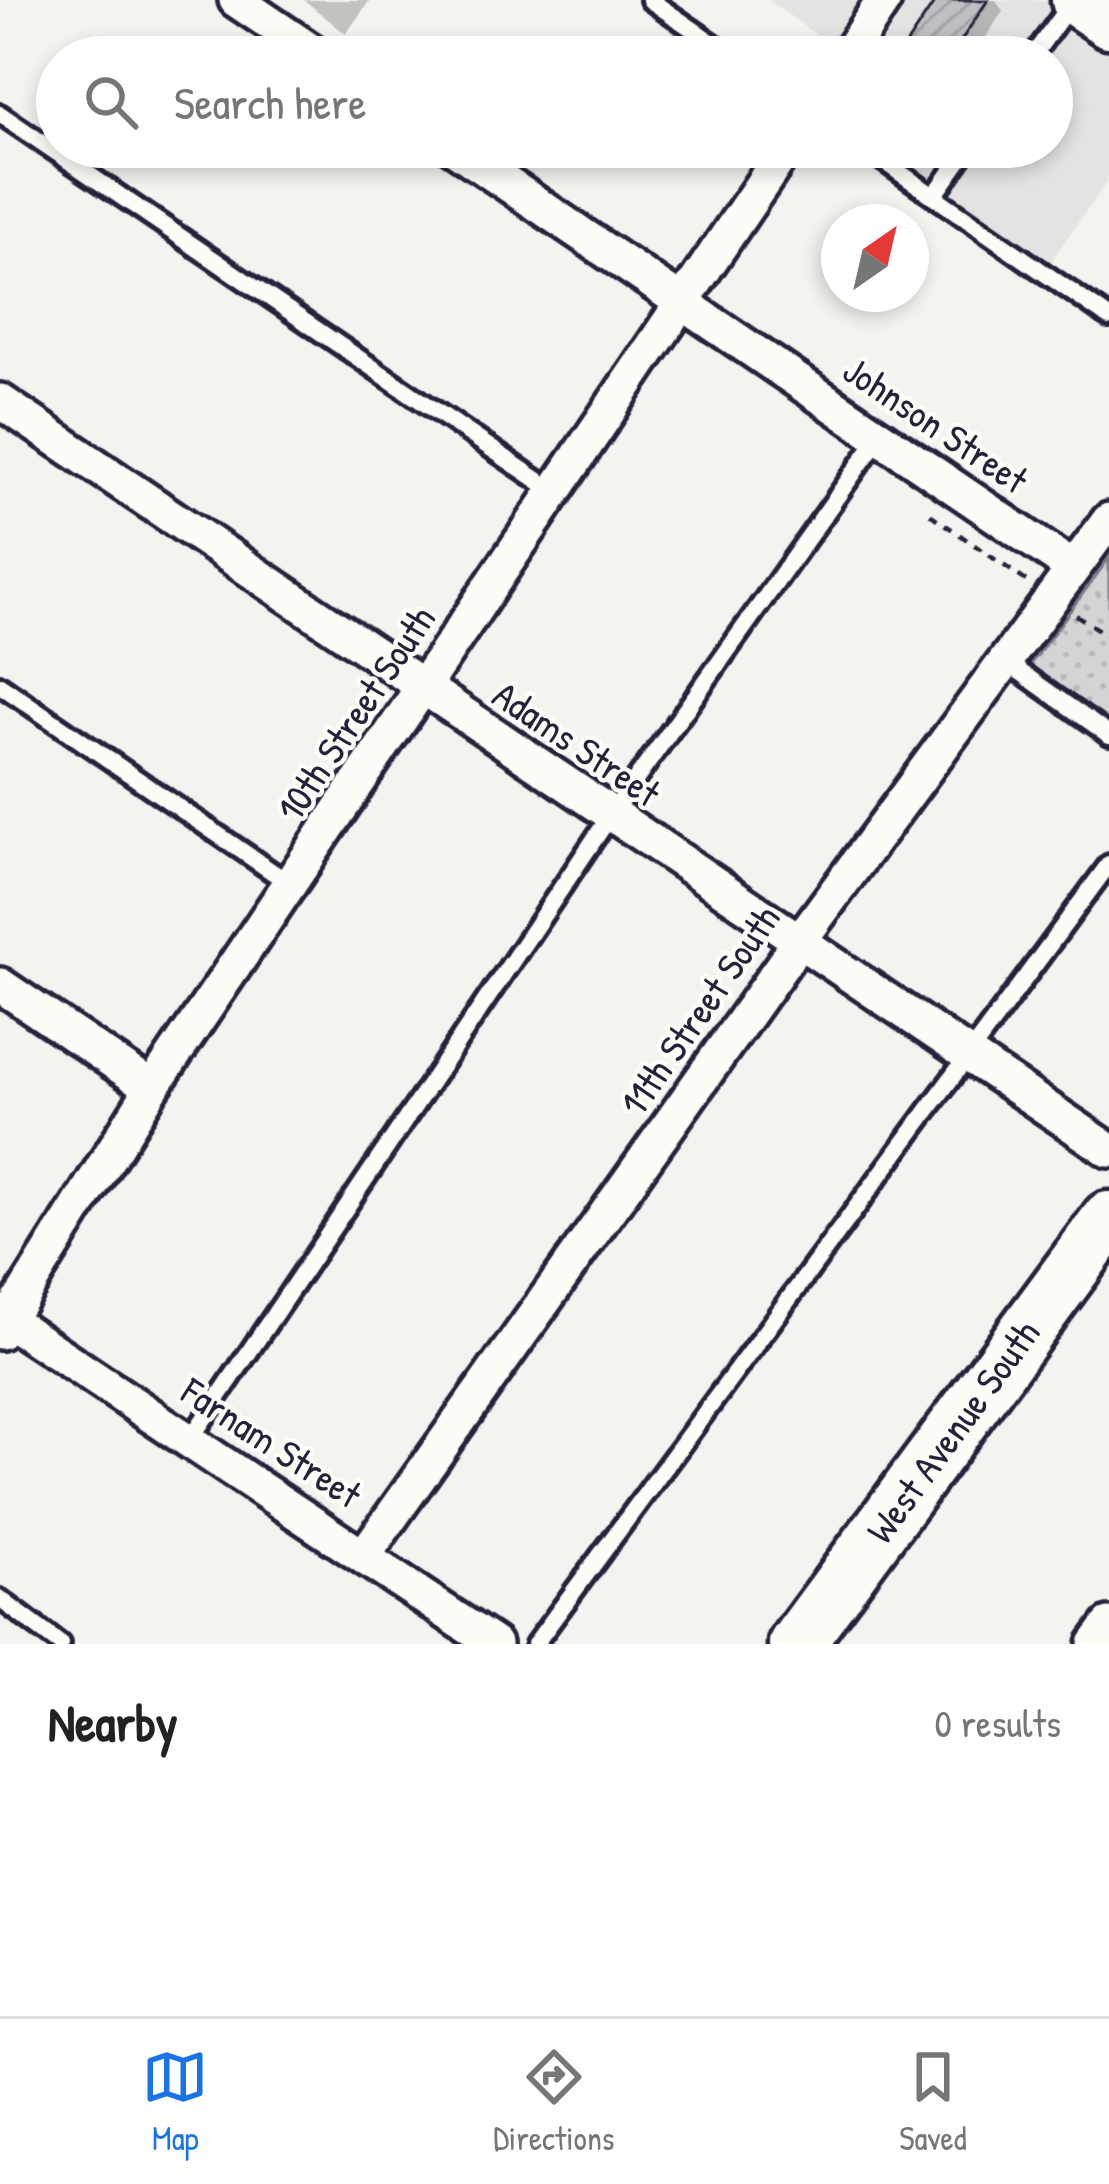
<!DOCTYPE html>
<html lang="en">
<head>
<meta charset="utf-8">
<style>
  :root { --surface:#fff; --page:#f2f2f2; --text:#222; --muted:#767676; --line:#e0e0e0; --accent:#1a73e8 }
  body { margin:0; font-family:"Patrick Hand",sans-serif; background:var(--page); color:var(--text) }
  .compass { position:absolute; left:821px; top:204px; width:108px; height:108px; border-radius:50%; background:var(--surface); box-shadow:0 6px 18px #0003; rotate:34deg }
  .list { margin:0; padding:0; list-style:none }
  h2 { display:flex; justify-content:space-between; align-items:center; height:156px; margin:0; padding:0 48px; font-size:51px }
  h2 small { font-size:39px; font-weight:400; color:var(--muted) }
  .icon { flex:none; width:66px; height:66px; fill:none; stroke:currentColor; stroke-width:2; stroke-linecap:round; stroke-linejoin:round }
  .map { position:relative; flex:none; width:1109px; height:1644px; overflow:hidden }
  .search { position:absolute; background:var(--surface); box-shadow:0 6px 18px #0003; left:36px; right:36px; top:36px; height:132px; display:flex; align-items:center; gap:30px; box-sizing:border-box; padding:0 42px; border-radius:66px; color:var(--muted); font-size:45px }
  .sheet { height:372px; background:var(--surface) }
  nav { display:flex; justify-content:space-around; align-items:center; box-sizing:border-box; height:168px; border-top:3px solid var(--line); background:var(--surface); font-size:33px; color:var(--muted) }
  nav a { display:grid; justify-items:center; gap:6px }
  nav .on { color:var(--accent) }
  .map>svg:first-child { display:block }
  .built { fill:#e4e3e2 }
  .park { fill:url(#park-dots); stroke:#7c7b88; stroke-width:3 }
  .shadow { fill:#0003 }
  .building { fill:url(#building-hatch); stroke:#22223b; stroke-width:3 }
  .lines { fill:none; stroke-linecap:round; stroke-linejoin:round }
  .lane-casing { stroke:#22223b; stroke-width:26 }
  .street-casing { stroke:#22223b; stroke-width:42 }
  .primary-casing { stroke:#22223b; stroke-width:63 }
  .path { stroke:#22223b; stroke-width:4.5; stroke-dasharray:9 9; stroke-linecap:butt }
  .lane { stroke:#fdfcf7; stroke-width:16 }
  .street { stroke:#fdfcf7; stroke-width:33 }
  .primary { stroke:#fdfcf7; stroke-width:54 }
  .labels { text-anchor:middle; dominant-baseline:central; stroke-width:9; stroke-linejoin:round; paint-order:stroke }
  .street-label { font-size:39px; fill:#22223b; stroke:#fdfcf7 }
</style>
</head>
<body>
<div class="map">
<svg width="1109" height="1644" viewBox="0 0 1109 1644">
  <defs>
    <pattern id="park-dots" width="8" height="8" patternUnits="userSpaceOnUse" patternTransform="scale(3)"><rect width="8" height="8" fill="#d5d4d5"/><path d="M2 2h.1M6 6h.1" fill="none" stroke="#b7b6b8" stroke-width="1.8" stroke-linecap="round"/></pattern>
    <pattern id="building-hatch" width="6" height="6" patternUnits="userSpaceOnUse" patternTransform="scale(3)"><rect width="6" height="6" fill="#c0bfc2"/><path d="M-1 1l2-2M0 6l6-6M5 7l2-2" fill="none" stroke="#a5a4a8"/></pattern>
  </defs>
  <rect width="100%" height="100%" fill="#f4f3ef"/>
  <filter id="ink" filterUnits="userSpaceOnUse"><feTurbulence type="fractalNoise" baseFrequency=".00833" numOctaves="2"/><feDisplacementMap in="SourceGraphic" scale="24" xChannelSelector="R" yChannelSelector="G"/><feConvolveMatrix kernelMatrix="1 2 1 2 8 2 1 2 1" color-interpolation-filters="sRGB"/></filter>
  <g filter="url(#ink)">
    <path class="built" d="M768,0H1109V179L1043,272L871,147H1052V57H846Z"/>
    <path class="park" d="M1109,558V733L1023,674Z"/>
    <path class="shadow" d="M304,0H370L346,34Z
      M940,0H996L1003,11L973,57H901Z"/>
    <path class="building" d="M936,0H988L950,57H898Z"/>
    <g class="lines">
      <g class="lane-casing">
        <path id="lane" d="M650,0L733,57
          M1032,57L1073,0
          M0,114L555,492
          M863,147L1109,318
          M934,196L969,147
          M1005,661L1109,735
          M0,685L290,884
          M191,1438L610,816L880,436
          M0,1599L60,1644
          M535,1644L1109,864"/>
      </g>
      <g class="street-casing">
        <path id="street" d="M236,0L320,57
          M846,57L884,0
          M453,147L1073,568
          M0,401L1109,1150
          M0,985L152,1088
          M0,1315L494,1644
          M0,1332L152,1088L787,147
          M365,1554L798,943L1109,520
          M1095,1644L1109,1625"/>
      </g>
      <g class="primary-casing">
        <path id="primary" d="M1079,0L1109,20
          M796,1644L1109,1219"/>
      </g>
      <path class="path" d="M930,514L1029,583
        M1076,615L1109,637"/>
      <use href="#lane" class="lane"/>
      <use href="#street" class="street"/>
      <use href="#primary" class="primary"/>
    </g>
  </g>
  <g class="labels">
    <g class="street-label">
      <text transform="translate(936 424) rotate(34)">Johnson Street</text>
      <text transform="translate(355 713) rotate(-56)">10th Street South</text>
      <text transform="translate(577 743) rotate(34)">Adams Street</text>
      <text transform="translate(699 1010) rotate(-55)">11th Street South</text>
      <text transform="translate(952 1431) rotate(-54)">West Avenue South</text>
      <text transform="translate(272 1442) rotate(33)">Farnam Street</text>
    </g>
  </g>
</svg>
<svg class="compass" viewBox="-18 -18 36 36"><path d="M0-13l5 13h-10z" fill="#e53935"/><path d="M0 13l5-13h-10z" fill="#767676"/></svg>
<div class="search"><svg class="icon" aria-label="search" viewBox="0 0 24 24"><circle cx="10" cy="10" r="6"/><path d="M15 15l6 6"/></svg>Search here</div>
</div>
<section class="sheet">
<h2>Nearby<small>0 results</small></h2>
<ul class="list">
</ul>
</section>
<nav>
<a class="on"><svg class="icon" aria-label="map" viewBox="0 0 24 24"><path d="M3 6l6-2 6 2 6-2v14l-6 2-6-2-6 2zM9 4v14M15 6v14"/></svg>Map</a>
<a><svg class="icon" aria-label="directions" viewBox="0 0 24 24"><path d="M12 3l9 9-9 9-9-9zM9 14v-3h6M13 9l2 2-2 2"/></svg>Directions</a>
<a><svg class="icon" aria-label="saved" viewBox="0 0 24 24"><path d="M7 4h10v16l-5-4-5 4z"/></svg>Saved</a>
</nav>
</body>
</html>
